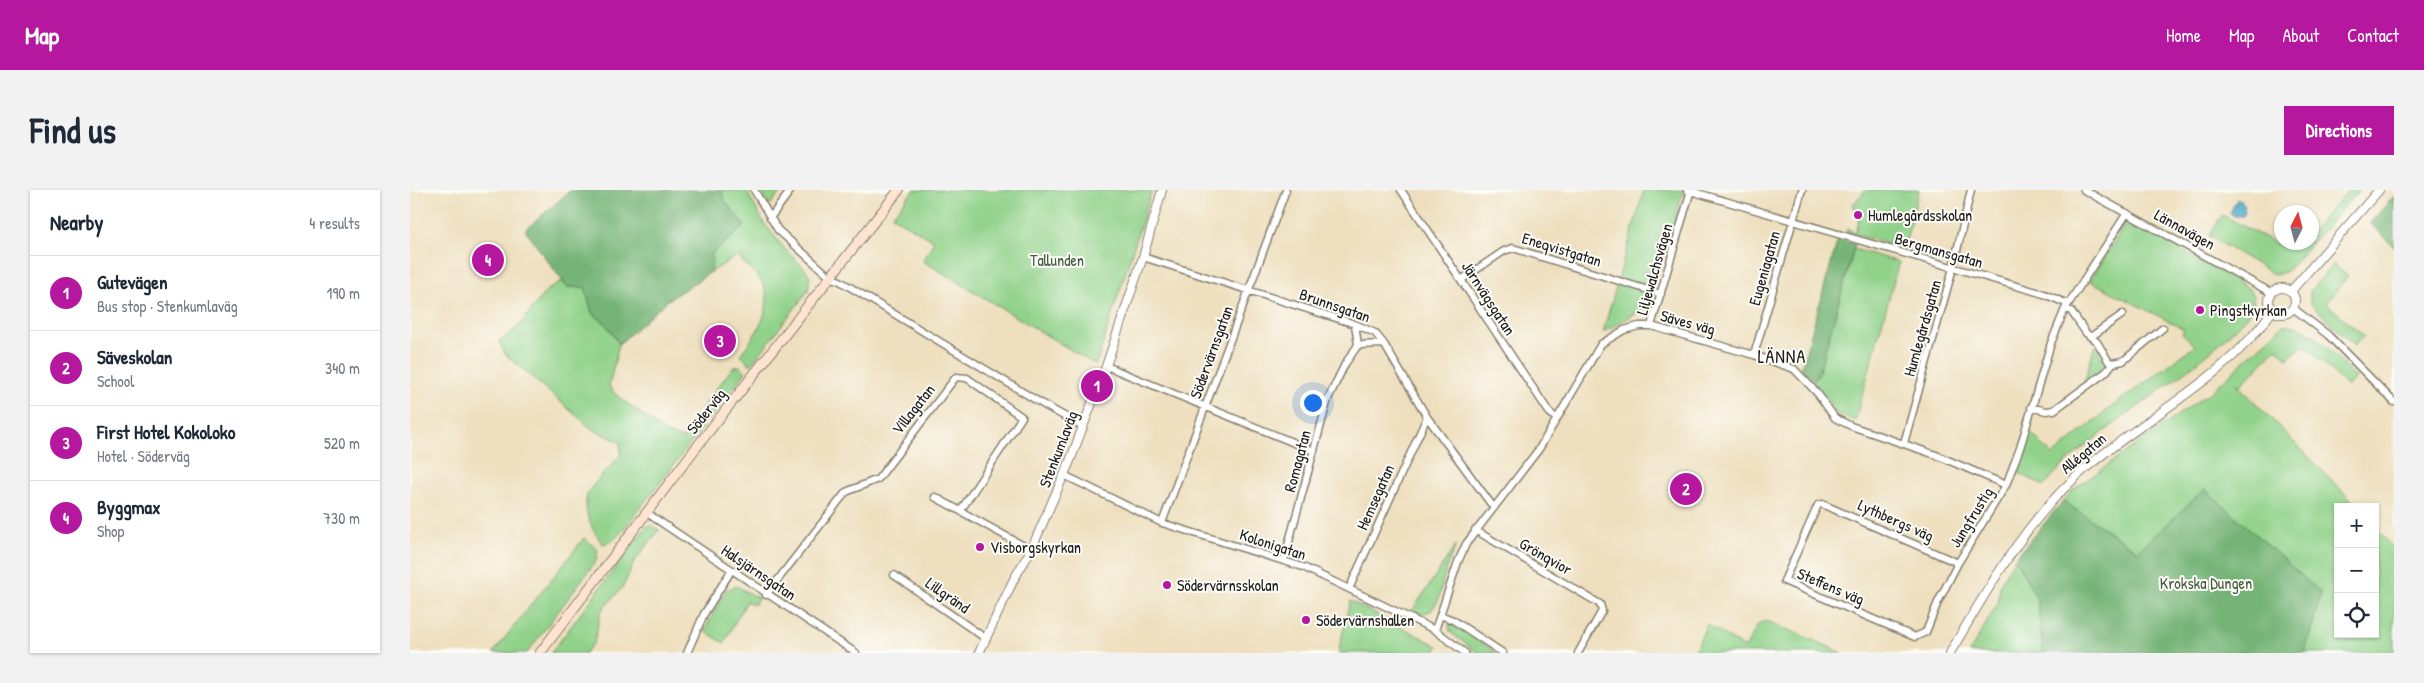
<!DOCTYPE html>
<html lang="en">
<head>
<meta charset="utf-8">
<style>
  :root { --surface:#fff; --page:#f2f2f3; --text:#1f2937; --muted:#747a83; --line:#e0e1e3; --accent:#b5179e }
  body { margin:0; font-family:"Patrick Hand",sans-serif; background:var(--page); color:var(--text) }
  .controls { position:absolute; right:15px; bottom:15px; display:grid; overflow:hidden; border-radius:0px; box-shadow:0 1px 4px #0004 }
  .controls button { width:45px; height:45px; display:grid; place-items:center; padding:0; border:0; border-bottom:1px solid var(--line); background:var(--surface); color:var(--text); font:25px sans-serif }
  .compass { position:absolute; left:1864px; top:15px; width:45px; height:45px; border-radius:50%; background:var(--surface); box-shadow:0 1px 4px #0004; rotate:6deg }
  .you { position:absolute; left:902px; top:212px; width:18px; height:18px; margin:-12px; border:4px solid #fff; border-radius:50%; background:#1a73e8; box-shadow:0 0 0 8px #1a73e833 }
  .badge { display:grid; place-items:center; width:32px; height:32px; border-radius:50%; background:var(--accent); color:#fff; font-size:16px; font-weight:700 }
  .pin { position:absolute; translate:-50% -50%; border:2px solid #fff; box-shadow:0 1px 5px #0006 }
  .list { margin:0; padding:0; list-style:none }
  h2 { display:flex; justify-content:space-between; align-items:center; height:65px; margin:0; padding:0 20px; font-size:21px }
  h2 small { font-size:16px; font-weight:400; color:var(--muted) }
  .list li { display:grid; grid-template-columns:32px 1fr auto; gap:15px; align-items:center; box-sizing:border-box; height:75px; padding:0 20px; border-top:1px solid var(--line) }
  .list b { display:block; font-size:19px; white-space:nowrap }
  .list p { margin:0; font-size:16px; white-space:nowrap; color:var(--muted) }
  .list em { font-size:16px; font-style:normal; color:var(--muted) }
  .icon { flex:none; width:28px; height:28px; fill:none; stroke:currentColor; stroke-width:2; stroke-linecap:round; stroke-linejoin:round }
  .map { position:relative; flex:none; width:1984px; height:463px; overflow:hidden; border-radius:0px }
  header { display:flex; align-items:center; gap:30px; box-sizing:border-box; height:70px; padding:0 25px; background:var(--accent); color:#fff }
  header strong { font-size:24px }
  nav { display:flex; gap:28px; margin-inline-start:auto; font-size:18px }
  .intro { display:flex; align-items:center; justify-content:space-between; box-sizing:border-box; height:120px; padding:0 30px }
  h1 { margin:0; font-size:35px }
  .button { padding:12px 22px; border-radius:0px; background:var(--accent); color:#fff; font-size:18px; font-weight:700 }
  main { display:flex; gap:30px; padding:0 30px }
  aside { flex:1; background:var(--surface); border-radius:0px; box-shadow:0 1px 4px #0004 }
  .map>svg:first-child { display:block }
  .green { fill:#91d28a; stroke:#567753 }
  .forest { fill:#74b476; stroke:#486849 }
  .water { fill:#49a7c8; stroke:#326272 }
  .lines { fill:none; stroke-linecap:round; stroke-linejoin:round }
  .minor-casing { stroke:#857e6d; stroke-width:9 }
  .tertiary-casing { stroke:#857e6d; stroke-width:10 }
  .secondary-casing { stroke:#857e6d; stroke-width:11 }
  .minor { stroke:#fff; stroke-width:6 }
  .tertiary { stroke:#fff; stroke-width:8 }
  .secondary { stroke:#fde4d1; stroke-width:9 }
  .poi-dot { fill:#b5179e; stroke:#fdfcf7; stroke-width:2 }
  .labels { text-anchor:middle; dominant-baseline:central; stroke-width:4; stroke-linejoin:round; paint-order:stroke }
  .poi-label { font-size:16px; fill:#1c1c1c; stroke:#fdfcf7; text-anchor:start }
  .street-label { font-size:16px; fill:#1c1c1c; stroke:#fdfcf7 }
  .park-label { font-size:16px; fill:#455c42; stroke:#fdfcf7 }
  .neighbourhood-label { font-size:18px; letter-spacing:1px; fill:#1c1c1c; stroke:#fdfcf7 }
</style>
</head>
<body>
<header>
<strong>Map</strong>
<nav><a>Home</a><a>Map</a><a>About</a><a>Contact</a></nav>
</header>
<div class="intro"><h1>Find us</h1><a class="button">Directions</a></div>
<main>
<aside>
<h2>Nearby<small>4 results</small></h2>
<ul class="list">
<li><span class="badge">1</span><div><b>Gutevägen</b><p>Bus stop · Stenkumlaväg</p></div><em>190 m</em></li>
<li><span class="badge">2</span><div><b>Säveskolan</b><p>School</p></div><em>340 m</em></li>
<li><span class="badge">3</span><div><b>First Hotel Kokoloko</b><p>Hotel · Söderväg</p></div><em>520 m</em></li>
<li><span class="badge">4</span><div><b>Byggmax</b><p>Shop</p></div><em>730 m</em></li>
</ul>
</aside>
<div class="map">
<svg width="1984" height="463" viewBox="0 0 1984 463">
  <rect width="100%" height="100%" fill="#fdfcf7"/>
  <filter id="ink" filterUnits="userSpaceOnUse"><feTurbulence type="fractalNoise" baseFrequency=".02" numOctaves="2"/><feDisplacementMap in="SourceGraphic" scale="10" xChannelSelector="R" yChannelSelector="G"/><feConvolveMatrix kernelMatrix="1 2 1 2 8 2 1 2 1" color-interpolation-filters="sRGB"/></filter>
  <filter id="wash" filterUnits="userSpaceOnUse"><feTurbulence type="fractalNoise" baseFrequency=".0096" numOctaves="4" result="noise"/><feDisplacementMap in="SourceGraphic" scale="20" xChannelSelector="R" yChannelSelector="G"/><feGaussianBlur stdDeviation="1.12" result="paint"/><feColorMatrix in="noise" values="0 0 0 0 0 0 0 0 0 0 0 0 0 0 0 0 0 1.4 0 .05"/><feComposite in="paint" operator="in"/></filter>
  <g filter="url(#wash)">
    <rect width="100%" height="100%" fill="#eedfbe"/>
    <path class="green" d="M311,0H336L354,33L374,58L396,80L400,87L398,101L341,175L330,165C344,147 368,116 351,91C345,82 335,74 327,66L301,82L302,63L335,36L315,11Z
      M351,0H372L361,14L356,12Z
      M504,0H742L686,175L513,71L524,51L482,26Z
      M1234,0H1274L1240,107L1232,120L1193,142Z
      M1456,0H1509L1494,59L1436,42L1437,39L1445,42L1449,28L1443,14Z
      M1939,0H1949L1877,81L1865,85L1799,46L1812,25L1871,56L1873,53L1902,52V41Z
      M1721,33L1729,35L1838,98L1843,105L1844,117C1805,165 1752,198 1703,235C1679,253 1653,272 1634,296L1607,282L1618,240L1643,265L1704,215L1785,156L1772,143L1774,139L1680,91L1714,36Z
      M1444,59L1489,72L1445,231L1427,224L1404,191L1408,185Z
      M1923,74L1938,86L1916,113L1954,146L1944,156L1900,113V101Z
      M152,91L157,97H175L182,123L195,133L209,154L199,196L205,204L256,243L273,249L286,230L294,236L214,339L204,350L193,354C183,342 171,320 178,303C183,293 203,275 211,264L210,252L182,239L95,164L89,151L107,138L136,101Z
      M1873,135C1902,133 1926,168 1945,187L1937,197L1898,158L1893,156L1877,169L1867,158L1830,196L1825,192L1948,317H1928V444H1965V337L1984,359V463H1895L1911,403L1728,361L1653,311L1664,299L1802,201Z
      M1685,155L1696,174L1694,180L1674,193Z
      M330,176L336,182L299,230L293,225L292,218L323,177Z
      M237,336H243L249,340L224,372L213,397L191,421L184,453L175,463H141Z
      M174,348L188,360L186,371L117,463H83Z
      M1046,355L1036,379L1028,411L1021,421L1012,424L1002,421Z
      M1605,368L1627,409L1633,463H1559L1588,413L1590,394Z
      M326,396L349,408L344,415L337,411L314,453L294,441L316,400Z
      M940,411L1028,456L1025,463H928Z
      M1353,432H1360L1433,463H1284L1297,434L1335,458L1349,433Z
      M1042,433L1087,463H1068L1040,442L1039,434Z"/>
    <path class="forest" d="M161,0H311L315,11L335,36L302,63L301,82L258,110L209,154L195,133L182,123L175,97H157L115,40Z
      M1984,6V57L1960,33Z
      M1428,49L1445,54L1408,185L1404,191L1391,179Z
      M1795,299L1911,403L1895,463H1633L1627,409L1605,368L1653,311L1728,361Z"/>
    <path class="water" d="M1827,9L1832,10L1835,22L1833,26H1823L1820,23Z"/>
  </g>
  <g filter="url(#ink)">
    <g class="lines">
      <g class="minor-casing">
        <path id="minor" d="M344,0L368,40L420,87L430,91L634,215L672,236
          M991,0L1139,222L1147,229
          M1277,0L1634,104L1658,114
          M1674,0L1862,103
          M360,28L381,0
          M733,67L945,134L965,143L974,154L1017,227L1084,318
          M1051,90L1094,61L1103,58L1251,104
          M1883,118L1918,145L1984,212
          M945,134L948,155L974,154
          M1241,136L1281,0
          M1682,146L1713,124
          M1344,165L1392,0
          M1703,173L1713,171L1753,138
          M696,176L904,261
          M1621,217L1636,221L1644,220L1696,182L1703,173L1699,172L1687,152L1676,143L1661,121L1655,119
          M1494,253L1543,78L1561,0
          M654,285L752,333L893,377L1025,440L1055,463
          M525,307L621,360
          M237,323L446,463
          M752,333L876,0
          M1065,340L1190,414L1192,421L1168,463
          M874,370L918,209L935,174L948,155
          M1548,373L1412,314L1408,315L1374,391L1505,447L1516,442L1528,412L1548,373L1596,295L1610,258L1641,153L1655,119L1717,23
          M484,385L575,448
          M939,399L1017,227
          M356,405L436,302L468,289L546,187L557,188L612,227L551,320
          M1030,425L1043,430L1093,463
          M1025,440L1048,372L1056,354L1129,259L1191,154L1214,140L1229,136H1241L1344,165L1384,179L1408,204L1425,228L1441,236L1526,265L1596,295
          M277,463L294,424L321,381"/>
      </g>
      <g class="tertiary-casing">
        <path id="tertiary" d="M1859 111a13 13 0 1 1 26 0a13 13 0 1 1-26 0Z
          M1881,101L1969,0
          M569,463L604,389L621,360L660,271L696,176L733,67L752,0
          M1540,463C1579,397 1616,329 1676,278C1737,226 1817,188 1863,120"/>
      </g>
      <g class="secondary-casing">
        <path id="secondary" d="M130,463L285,259L489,0"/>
      </g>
      <use href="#minor" class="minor"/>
      <use href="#tertiary" class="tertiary"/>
      <use href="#secondary" class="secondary"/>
    </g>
  </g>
  <g class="poi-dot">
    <circle cx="1448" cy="25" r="5"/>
    <circle cx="1790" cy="120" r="5"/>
    <circle cx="570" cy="357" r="5"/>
    <circle cx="757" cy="395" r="5"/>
    <circle cx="896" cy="430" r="5"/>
  </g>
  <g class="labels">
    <g class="poi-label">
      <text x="1458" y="25">Humlegårdsskolan</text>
      <text x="1800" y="120">Pingstkyrkan</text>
      <text x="580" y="357">Visborgskyrkan</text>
      <text x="767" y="395">Södervärnsskolan</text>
      <text x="906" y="430">Södervärnshallen</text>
    </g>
    <g class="street-label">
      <text transform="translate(1775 39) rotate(29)">Lännavägen</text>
      <text transform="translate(1152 59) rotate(17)">Eneqvistgatan</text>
      <text transform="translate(1529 60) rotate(16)">Bergmansgatan</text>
      <text transform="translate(1354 78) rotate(-74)">Eugeniagatan</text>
      <text transform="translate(1244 79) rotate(-74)">Liljewalchsvägen</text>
      <text transform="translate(1079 108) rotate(57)">Järnvägsgatan</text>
      <text transform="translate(925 115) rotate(19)">Brunnsgatan</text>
      <text transform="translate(1278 132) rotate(15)">Säves väg</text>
      <text transform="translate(1512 138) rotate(-74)">Humlegårdsgatan</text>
      <text transform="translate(801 162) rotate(-70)">Södervärnsgatan</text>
      <text transform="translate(503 219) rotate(-52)">Villagatan</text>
      <text transform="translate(296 221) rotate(-52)">Söderväg</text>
      <text transform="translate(648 259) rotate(-69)">Stenkumlaväg</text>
      <text transform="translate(1673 263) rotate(-40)">Allégatan</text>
      <text transform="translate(887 271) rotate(-75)">Romagatan</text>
      <text transform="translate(965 307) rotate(-66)">Hemsegatan</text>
      <text transform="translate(1561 327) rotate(-58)">Jungfrustig</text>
      <text transform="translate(1486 330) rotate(24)">Lythbergs väg</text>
      <text transform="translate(863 354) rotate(18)">Kolonigatan</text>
      <text transform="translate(1136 366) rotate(30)">Grönqvior</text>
      <text transform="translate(349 382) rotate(34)">Halsjärnsgatan</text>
      <text transform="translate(1421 396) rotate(23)">Steffens väg</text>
      <text transform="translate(538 405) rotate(35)">Lillgränd</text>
    </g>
    <g class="park-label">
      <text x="647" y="70">Tallunden</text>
      <text x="1796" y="393">Krokska Dungen</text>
    </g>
    <g class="neighbourhood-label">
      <text x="1372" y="166">LÄNNA</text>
    </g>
  </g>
</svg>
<div class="controls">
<button>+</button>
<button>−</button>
<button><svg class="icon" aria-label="locate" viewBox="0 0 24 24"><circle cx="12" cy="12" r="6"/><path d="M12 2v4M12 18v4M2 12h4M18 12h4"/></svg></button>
</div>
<svg class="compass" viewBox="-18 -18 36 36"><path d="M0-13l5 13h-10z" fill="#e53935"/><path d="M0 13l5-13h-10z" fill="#747a83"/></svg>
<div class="you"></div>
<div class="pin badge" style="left:687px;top:196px">1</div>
<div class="pin badge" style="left:1276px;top:299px">2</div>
<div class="pin badge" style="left:310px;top:151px">3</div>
<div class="pin badge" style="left:78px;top:70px">4</div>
</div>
</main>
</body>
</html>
